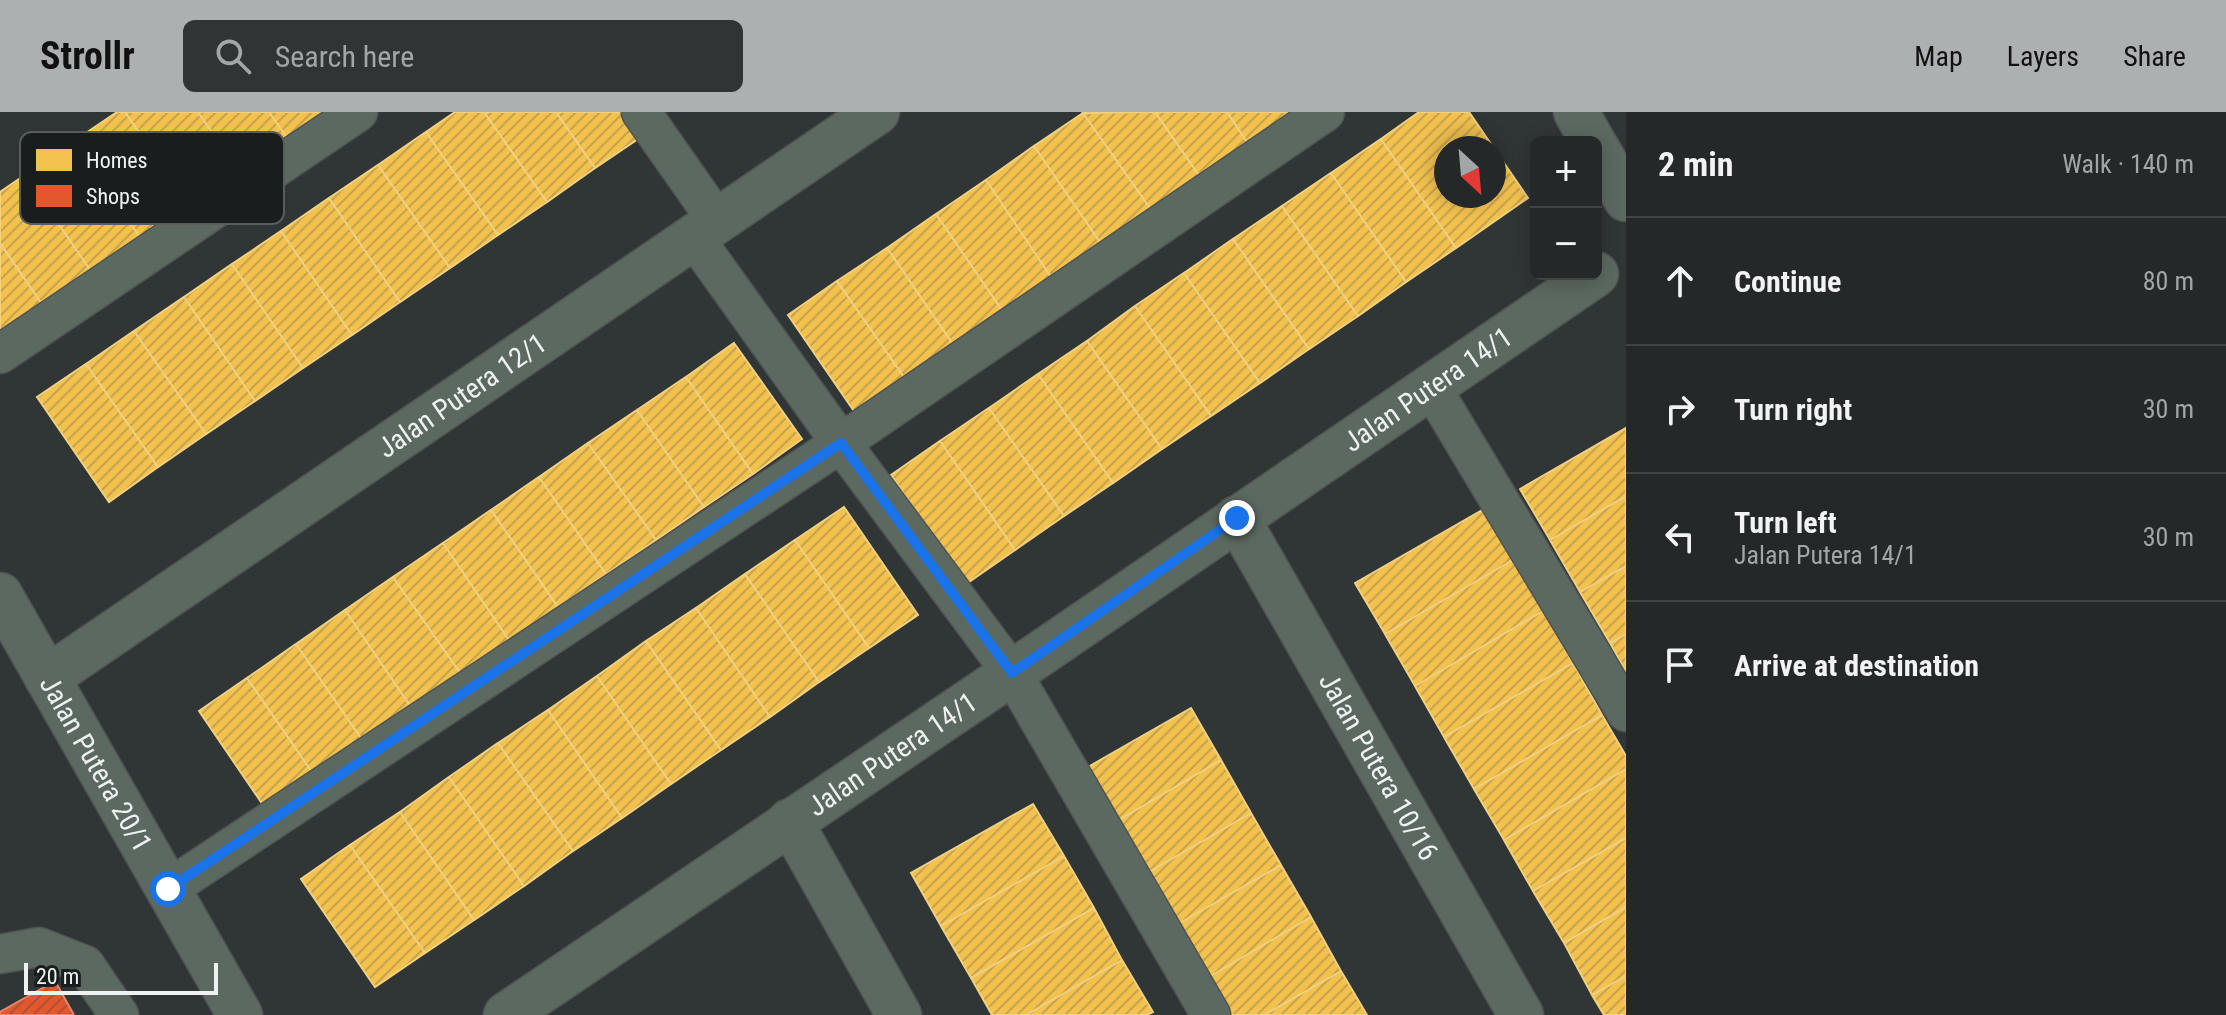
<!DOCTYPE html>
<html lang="en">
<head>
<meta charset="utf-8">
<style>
  :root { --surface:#242828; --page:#303434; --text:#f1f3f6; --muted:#a3a6a8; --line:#414445; --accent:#acb0b0 }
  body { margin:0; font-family:"Roboto Condensed",sans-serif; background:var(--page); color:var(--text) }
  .controls { position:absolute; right:24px; top:24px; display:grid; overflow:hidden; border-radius:12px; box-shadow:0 4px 20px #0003 }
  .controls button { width:72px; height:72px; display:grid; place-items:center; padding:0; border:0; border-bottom:2px solid var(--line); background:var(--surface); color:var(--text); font:40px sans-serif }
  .compass { position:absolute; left:1434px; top:24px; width:72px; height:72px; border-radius:50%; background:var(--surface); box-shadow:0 4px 20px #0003; rotate:154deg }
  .scale { position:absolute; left:24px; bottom:20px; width:194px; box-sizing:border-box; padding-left:8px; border:4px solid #eef3f2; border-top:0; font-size:22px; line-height:28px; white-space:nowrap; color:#eef3f2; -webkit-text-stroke:6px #191d1d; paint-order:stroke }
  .stop { position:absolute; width:24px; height:24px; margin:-18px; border:6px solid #1a73e8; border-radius:50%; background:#fff }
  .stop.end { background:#1a73e8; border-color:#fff; box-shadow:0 2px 8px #0008 }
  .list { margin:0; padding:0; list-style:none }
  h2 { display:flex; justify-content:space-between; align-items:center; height:104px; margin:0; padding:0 32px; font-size:34px }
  h2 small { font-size:26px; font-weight:400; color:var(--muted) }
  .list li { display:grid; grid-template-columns:52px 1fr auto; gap:24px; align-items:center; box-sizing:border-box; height:128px; padding:0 32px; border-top:2px solid var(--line) }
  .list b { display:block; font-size:30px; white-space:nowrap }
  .list p { margin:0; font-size:26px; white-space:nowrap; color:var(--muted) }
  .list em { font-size:26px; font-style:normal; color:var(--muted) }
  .icon { flex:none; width:44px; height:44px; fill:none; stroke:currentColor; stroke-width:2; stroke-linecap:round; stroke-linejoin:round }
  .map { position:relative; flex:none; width:1626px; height:903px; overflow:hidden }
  header { display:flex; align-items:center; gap:48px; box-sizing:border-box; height:112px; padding:0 40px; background:var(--accent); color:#111 }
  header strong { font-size:38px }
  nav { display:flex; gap:44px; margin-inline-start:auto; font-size:28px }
  .search { width:560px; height:72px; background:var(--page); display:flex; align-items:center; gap:20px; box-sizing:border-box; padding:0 28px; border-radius:12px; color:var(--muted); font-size:30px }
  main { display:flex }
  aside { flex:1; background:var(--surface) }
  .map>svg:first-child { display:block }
  .homes { fill:url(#homes-hatch); stroke:#f1d07f; stroke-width:2; fill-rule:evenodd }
  .shops { fill:url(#shops-hatch); stroke:#e78669; stroke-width:2 }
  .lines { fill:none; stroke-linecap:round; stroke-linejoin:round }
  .service-casing { stroke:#4f5352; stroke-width:41 }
  .minor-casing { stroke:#4f5352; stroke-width:47 }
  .service { stroke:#5c6960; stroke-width:38 }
  .minor { stroke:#5c6960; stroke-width:44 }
  .route { stroke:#1a73e8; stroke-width:10 }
  .labels { text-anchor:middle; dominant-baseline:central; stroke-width:8; stroke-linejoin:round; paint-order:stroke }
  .street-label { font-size:28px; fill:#eef3f2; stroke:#191d1d }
  .key { fill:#191d1d; stroke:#595d5d; stroke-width:2 }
  .key-label { font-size:22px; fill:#eef3f2 }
</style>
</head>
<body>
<header>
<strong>Strollr</strong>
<div class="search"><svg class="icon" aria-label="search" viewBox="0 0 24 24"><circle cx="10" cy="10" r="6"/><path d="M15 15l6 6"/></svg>Search here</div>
<nav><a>Map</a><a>Layers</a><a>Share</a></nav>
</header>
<main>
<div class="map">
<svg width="1626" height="903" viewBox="0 0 1626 903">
  <defs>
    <pattern id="homes-hatch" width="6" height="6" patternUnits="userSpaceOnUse" patternTransform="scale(2)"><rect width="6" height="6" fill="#f2c14e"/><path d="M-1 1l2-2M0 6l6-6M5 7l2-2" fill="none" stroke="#c7a34d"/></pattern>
    <pattern id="shops-hatch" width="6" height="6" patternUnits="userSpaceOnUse" patternTransform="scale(2)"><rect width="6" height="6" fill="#e4572e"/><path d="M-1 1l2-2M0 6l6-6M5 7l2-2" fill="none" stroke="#ad5237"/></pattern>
  </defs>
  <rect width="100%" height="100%" fill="#303535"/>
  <path class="homes" d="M117,0H125L193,98L144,131L74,29Z
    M125,0H198L242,64L193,98Z
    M198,0H269L290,30L242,64Z
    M269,0H334L290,30Z
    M455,0H484L547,90L498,123L426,20Z
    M484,0H556L595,56L547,90Z
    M556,0H628L644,23L595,56Z
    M1155,0H1227L1249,33L1201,66Z
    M1155,0L1201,66L1152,99L1083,1Z
    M1227,0H1297L1249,33Z
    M1419,0H1469L1528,86L1456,136L1381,27ZM1446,36H1494V84H1446Z
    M1083,1L1152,99L1102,133L1034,34Z
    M426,20L498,123L450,156L378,53Z
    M1381,27L1456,136L1406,170L1331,61Z
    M74,29L144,131L95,165L25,63Z
    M1034,34L1102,133L1053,168L986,68Z
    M378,53L450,156L400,190L329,86Z
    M1331,61L1406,170L1358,204L1282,94Z
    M25,63L95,165L46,198L0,131V80Z
    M986,68L1053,168L1004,201L936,102Z
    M329,86L400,190L352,223L281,119Z
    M1282,94L1358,204L1309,237L1233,127Z
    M936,102L1004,201L955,235L887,136Z
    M281,119L352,223L303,256L232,152Z
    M1233,127L1309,237L1260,271L1184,161Z
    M0,131L46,198L0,229Z
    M887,136L955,235L906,268L837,169Z
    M232,152L303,256L255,289L184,185Z
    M1184,161L1260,271L1211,304L1135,194Z
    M837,169L906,268L856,302L788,203Z
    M184,185L255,289L206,322L134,219Z
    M1135,194L1211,304L1162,337L1087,229Z
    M134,219L206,322L158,355L86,252Z
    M1087,229L1162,337L1113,371L1038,262Z
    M734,231L802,327L753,362L686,265Z
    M86,252L158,355L109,390L37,285Z
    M1038,262L1113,371L1064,404L989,296Z
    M686,265L753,362L704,395L637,298Z
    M989,296L1064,404L1015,438L940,329Z
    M637,298L704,395L656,428L588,331Z
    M1626,316V384L1550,428L1520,377Z
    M940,329L1015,438L966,472L891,363Z
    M588,331L656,428L606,462L539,365Z
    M539,365L606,462L558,495L491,398Z
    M1626,384V454L1580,480L1550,428Z
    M844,395L918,503L869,536L795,428Z
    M1484,397L1513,448L1385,522L1355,471Z
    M491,398L558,495L509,528L443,431Z
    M795,428L869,536L819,570L745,462Z
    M443,431L509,528L461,562L393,465Z
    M1513,448L1543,499L1415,574L1385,522Z
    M1626,454V522L1610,531L1580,480Z
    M745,462L819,570L770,605L696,496Z
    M393,465L461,562L411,595L345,498Z
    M696,496L770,605L721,638L646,529Z
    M345,498L411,595L363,629L296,532Z
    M1543,499L1573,551L1444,625L1415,574Z
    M1626,522V560L1610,531Z
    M646,529L721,638L671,672L597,564Z
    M296,532L363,629L314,663L247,566Z
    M1573,551L1602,603L1474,677L1444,625Z
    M597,564L671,672L622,706L548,598Z
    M247,566L314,663L265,696L199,599Z
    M1191,596L1221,648L1119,708L1088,655Z
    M548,598L622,706L573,739L498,631Z
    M1602,603L1626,644V657L1504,728L1474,677Z
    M498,631L573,739L524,774L449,665Z
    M1221,648L1251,701L1149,760L1119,708Z
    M1626,657V726L1533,779L1504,728Z
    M449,665L524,774L474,808L400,700Z
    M1033,692L1064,744L941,814L911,761Z
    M400,700L474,808L425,841L350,733Z
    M1251,701L1281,753L1178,812L1149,760Z
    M1626,726V795L1564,831L1533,779Z
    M350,733L425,841L375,875L301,767Z
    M1064,744L1094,796L971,866L941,814Z
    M1281,753L1311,805L1209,865L1178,812Z
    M1626,795V864L1592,883L1564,831Z
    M1094,796L1122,848L1026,903H992L971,866Z
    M1311,805L1341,859L1264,903H1231L1209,865Z
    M1122,848L1153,900L1147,903H1026Z
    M1341,859L1367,903H1264Z
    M1626,864V903H1604L1592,883Z"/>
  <path class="shops" d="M55,869L74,903H0V900Z"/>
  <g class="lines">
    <g class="service-casing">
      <path id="service" d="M641,0L718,110
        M693,124L841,331L1012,561L1211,903
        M0,242L358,0
        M1430,273L1626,600
        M168,777L841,331L1325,0
        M0,842L39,835L85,853L119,903"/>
    </g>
    <g class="minor-casing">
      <g id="minor">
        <path d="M1576,0L1593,30"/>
        <path d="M1596,35L1626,87"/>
        <path id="s1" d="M1237,406L1521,903"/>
        <path id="s2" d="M0,483L240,903"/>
        <path id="s3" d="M47,566L877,0"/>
        <path d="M790,709L899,903"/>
        <path id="s4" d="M506,903L1031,548L1596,162"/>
      </g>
    </g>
    <use href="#service" class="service"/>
    <use href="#minor" class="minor"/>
  </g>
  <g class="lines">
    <path class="route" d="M168,777L841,331L1012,561L1237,406"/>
  </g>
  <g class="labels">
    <g class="street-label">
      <text stroke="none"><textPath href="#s4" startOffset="1114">Jalan Putera 14/1</textPath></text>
      <text stroke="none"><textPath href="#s3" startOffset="502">Jalan Putera 12/1</textPath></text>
      <text stroke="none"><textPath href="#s4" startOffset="466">Jalan Putera 14/1</textPath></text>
      <text stroke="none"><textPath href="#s2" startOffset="194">Jalan Putera 20/1</textPath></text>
      <text stroke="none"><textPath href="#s1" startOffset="286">Jalan Putera 10/16</textPath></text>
    </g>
  </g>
  <rect x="20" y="20" width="264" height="92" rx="12" class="key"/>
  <rect x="36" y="37" width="36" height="22" fill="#f2c14e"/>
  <rect x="36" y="73" width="36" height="22" fill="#e4572e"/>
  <g class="key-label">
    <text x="86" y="56">Homes</text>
    <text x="86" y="92">Shops</text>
  </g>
</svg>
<div class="controls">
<button>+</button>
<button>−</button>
</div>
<svg class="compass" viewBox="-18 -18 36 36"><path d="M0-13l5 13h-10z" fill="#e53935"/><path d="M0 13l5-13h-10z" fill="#a3a6a8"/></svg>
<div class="scale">20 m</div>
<div class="stop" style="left:168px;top:777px"></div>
<div class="stop end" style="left:1237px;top:406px"></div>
</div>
<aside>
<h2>2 min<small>Walk · 140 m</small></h2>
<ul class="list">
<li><svg class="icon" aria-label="ahead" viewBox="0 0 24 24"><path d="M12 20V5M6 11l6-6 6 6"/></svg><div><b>Continue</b></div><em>80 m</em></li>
<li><svg class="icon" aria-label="right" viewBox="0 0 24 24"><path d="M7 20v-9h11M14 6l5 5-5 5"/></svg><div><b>Turn right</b></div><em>30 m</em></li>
<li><svg class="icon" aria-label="left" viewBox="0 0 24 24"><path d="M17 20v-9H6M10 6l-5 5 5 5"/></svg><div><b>Turn left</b><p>Jalan Putera 14/1</p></div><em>30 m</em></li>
<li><svg class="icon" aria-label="arrive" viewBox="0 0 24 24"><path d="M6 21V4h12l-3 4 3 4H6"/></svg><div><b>Arrive at destination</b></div></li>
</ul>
</aside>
</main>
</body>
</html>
